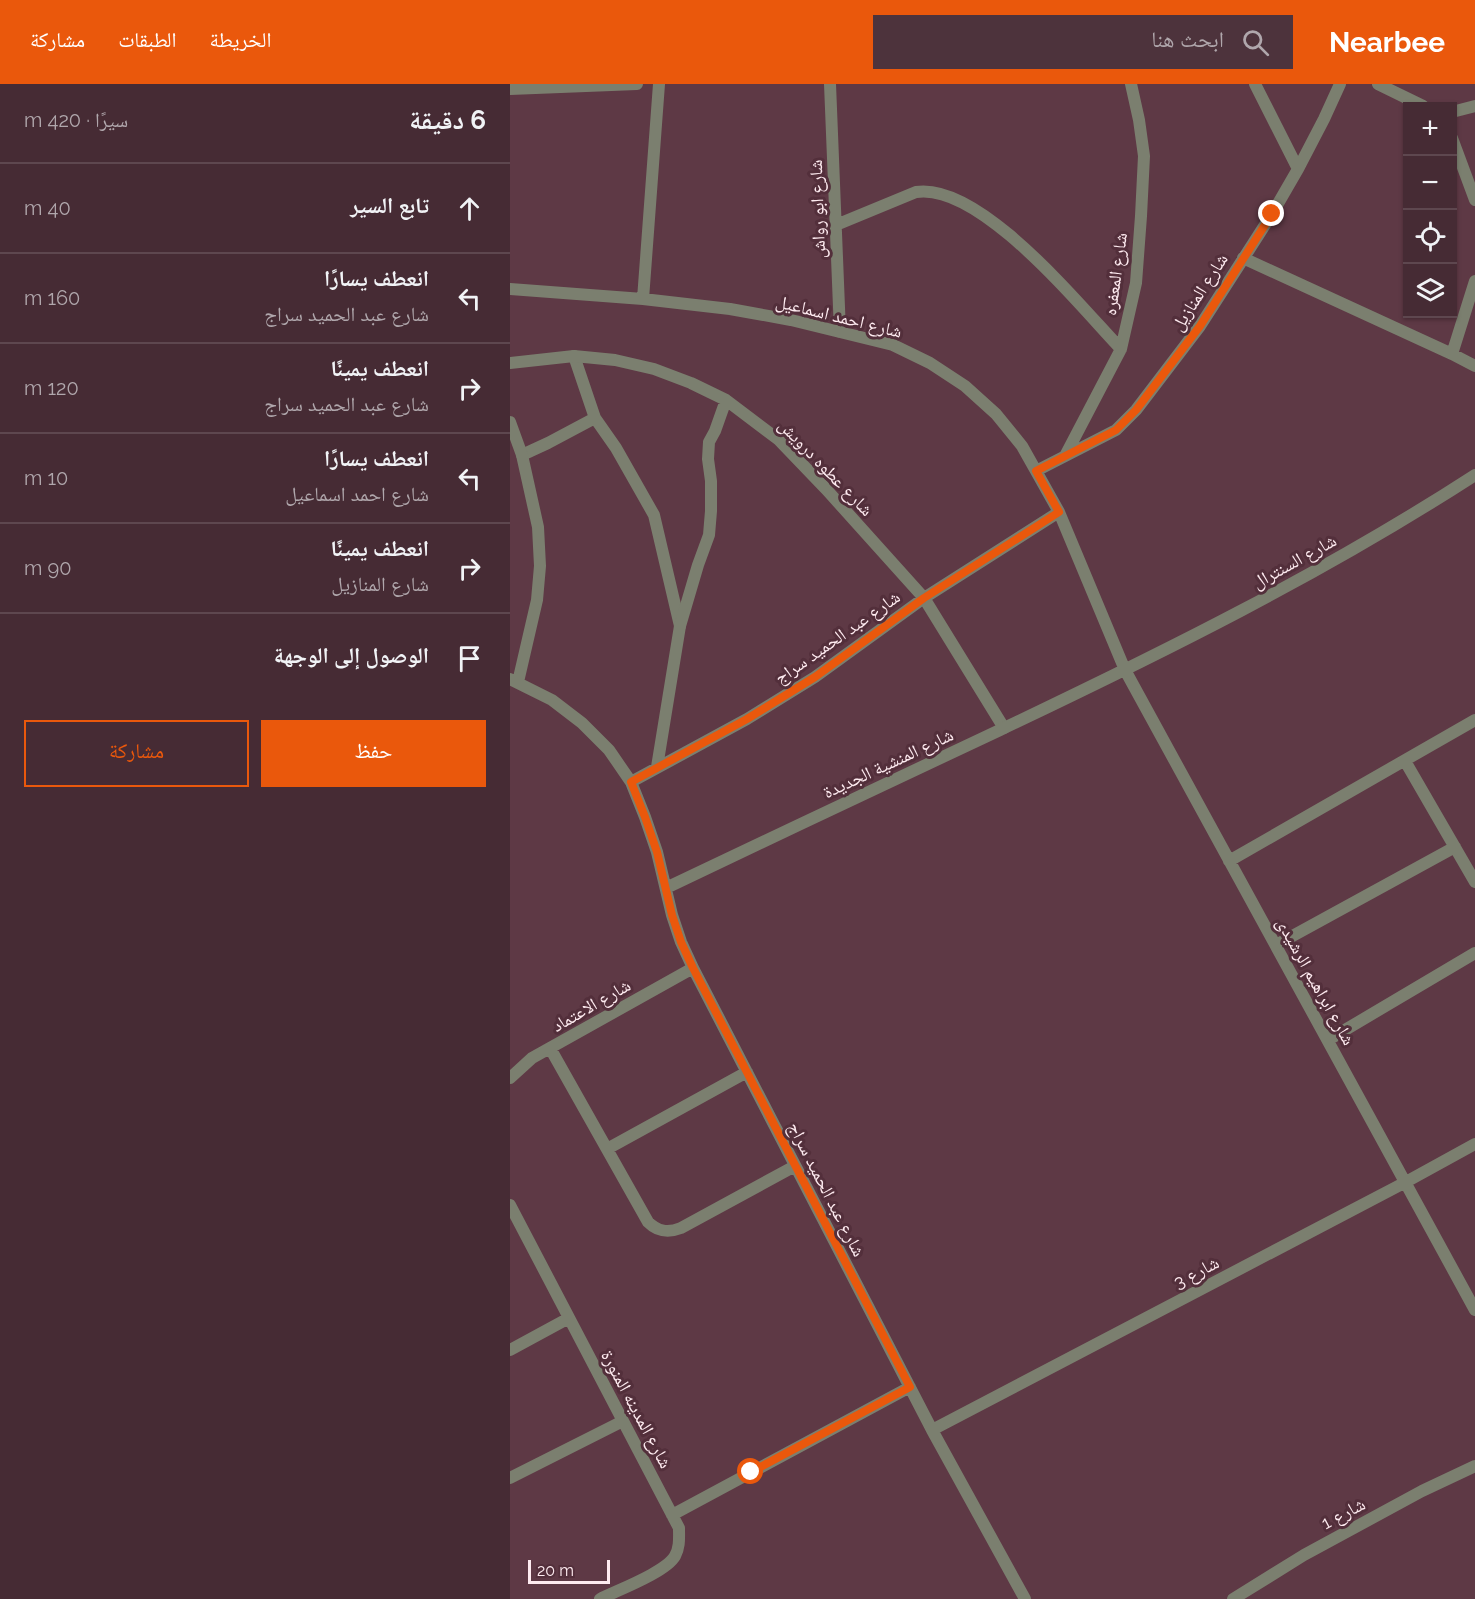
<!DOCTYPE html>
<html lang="ar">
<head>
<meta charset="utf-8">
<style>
  :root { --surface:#462b34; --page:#4d333c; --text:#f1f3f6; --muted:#b0a7ac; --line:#5e474f; --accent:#ea580c }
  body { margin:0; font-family:Raleway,"Noto Naskh Arabic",sans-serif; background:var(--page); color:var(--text); direction:rtl }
  .controls { position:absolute; right:18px; top:18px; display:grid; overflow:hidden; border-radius:0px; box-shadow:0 2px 4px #0004 }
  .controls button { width:54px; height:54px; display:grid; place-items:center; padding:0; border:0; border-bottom:2px solid var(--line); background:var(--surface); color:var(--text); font:30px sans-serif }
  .scale { position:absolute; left:18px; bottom:15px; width:82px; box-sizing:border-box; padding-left:6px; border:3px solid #feebf0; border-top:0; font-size:16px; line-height:21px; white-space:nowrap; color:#feebf0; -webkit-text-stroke:4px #532f3b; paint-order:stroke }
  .stop { position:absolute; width:18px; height:18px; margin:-14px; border:4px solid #ea580c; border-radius:50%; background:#fff }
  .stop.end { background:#ea580c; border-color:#fff; box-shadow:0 2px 6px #0008 }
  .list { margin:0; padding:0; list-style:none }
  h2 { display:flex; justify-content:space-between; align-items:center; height:78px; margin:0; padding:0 24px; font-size:26px }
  h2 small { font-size:20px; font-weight:400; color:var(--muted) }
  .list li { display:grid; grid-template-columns:39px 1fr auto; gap:18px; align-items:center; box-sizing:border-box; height:90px; padding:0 24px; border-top:2px solid var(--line) }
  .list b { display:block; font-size:22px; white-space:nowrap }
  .list p { margin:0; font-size:20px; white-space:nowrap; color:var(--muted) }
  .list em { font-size:20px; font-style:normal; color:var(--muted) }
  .actions { display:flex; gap:12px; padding:18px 24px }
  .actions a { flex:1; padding:14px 0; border:2px solid var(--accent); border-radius:0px; text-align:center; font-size:21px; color:var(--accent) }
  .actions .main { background:var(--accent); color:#fff }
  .icon { flex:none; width:33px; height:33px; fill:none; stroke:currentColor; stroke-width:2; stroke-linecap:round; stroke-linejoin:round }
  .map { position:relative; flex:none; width:965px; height:1515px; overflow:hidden; direction:ltr }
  header { display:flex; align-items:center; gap:36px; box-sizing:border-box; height:84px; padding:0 30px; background:var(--accent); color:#fff }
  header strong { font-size:28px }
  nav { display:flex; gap:33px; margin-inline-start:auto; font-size:21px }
  .search { width:420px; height:54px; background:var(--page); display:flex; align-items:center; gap:15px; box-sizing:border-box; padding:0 21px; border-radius:0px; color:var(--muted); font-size:22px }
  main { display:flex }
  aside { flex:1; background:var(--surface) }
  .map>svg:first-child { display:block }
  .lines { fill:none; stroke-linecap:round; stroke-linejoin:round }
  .service { stroke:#7b7f6f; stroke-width:12 }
  .minor { stroke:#7b7f6f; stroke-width:12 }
  .route { stroke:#ea580c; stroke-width:8 }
  .labels { text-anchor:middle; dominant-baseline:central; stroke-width:6; stroke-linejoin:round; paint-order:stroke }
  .street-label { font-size:18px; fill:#feebf0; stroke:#532f3b }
</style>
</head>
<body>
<header>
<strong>Nearbee</strong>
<div class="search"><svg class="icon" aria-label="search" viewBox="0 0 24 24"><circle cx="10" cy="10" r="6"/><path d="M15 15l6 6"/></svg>ابحث هنا</div>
<nav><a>الخريطة</a><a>الطبقات</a><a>مشاركة</a></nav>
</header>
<main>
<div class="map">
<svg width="965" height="1515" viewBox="0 0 965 1515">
  <rect width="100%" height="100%" fill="#5e3945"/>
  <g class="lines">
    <path class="service" d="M64,272L85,334
      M12,371L38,359L85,334L106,364L144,431L170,542
      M414,514L494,644"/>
    <path class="minor" d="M320,0L330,248
      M745,0L788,85
      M868,0L913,22
      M0,5L127,0
      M942,28L965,22
      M942,54L965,116
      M326,141L406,108C470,98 569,221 611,265
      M733,174L942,270
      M965,197L942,270L965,282
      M0,205L133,215L220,225L281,236L383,261L420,279L455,302L486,330L512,362L549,428L615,586L965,1226
      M133,215L149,0
      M0,279L64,272L105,276L144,285L181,299L216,316L269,356L316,405L414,514
      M0,338L12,371L28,443L30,482L27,516L8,598
      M555,372L611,265L626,199L631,132L634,72L629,36L621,0
      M526,387L606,346L626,326L690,242L762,130L788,85L814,35L830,0
      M0,595L42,616L72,639L99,666L121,698L135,733L147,768L162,831L171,858L183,884L422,1346L515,1515
      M895,677L965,798
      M147,683L170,542L188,481L199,451L201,427V397L198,375L199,358L205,347L216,316
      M121,698L237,635L305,593L414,514L549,428
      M719,777L965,636
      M156,804C267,751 379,698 490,646C652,569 814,489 965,391
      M766,861L945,763
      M818,956L965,869
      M40,964L138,1138C148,1148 158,1149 171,1144L285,1082
      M0,994L22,974L183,884
      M97,1065L237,988
      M0,1121L169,1444C169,1454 170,1463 165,1472C156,1488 108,1506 90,1515
      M0,1266L59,1234
      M422,1346L894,1099L965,1060
      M0,1394L113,1337
      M162,1431L400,1303
      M723,1515L794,1471L912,1407L965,1382"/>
  </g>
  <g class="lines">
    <path class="route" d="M241,1388L400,1303L183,884L171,858L162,831L147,768L135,733L121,698L237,635L305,593L414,514L549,428L526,387L606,346L626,326L690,242L762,130"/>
  </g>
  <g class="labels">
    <g class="street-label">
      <text transform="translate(307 125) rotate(-92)">شارع ابو رواش</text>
      <text transform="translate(605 190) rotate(-82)">شارع المعفره</text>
      <text transform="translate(689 208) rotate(-57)">شارع المنازيل</text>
      <text transform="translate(329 232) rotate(14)">شارع احمد اسماعيل</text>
      <text transform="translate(316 383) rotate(46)">شارع عطوه درويش</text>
      <text transform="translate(784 477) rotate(-29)">شارع السنترال</text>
      <text transform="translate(327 553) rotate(-35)">شارع عبد الحميد سراج</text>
      <text transform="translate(378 679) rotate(-25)">شارع المنشية الجديدة</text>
      <text transform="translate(806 897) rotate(61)">شارع ابراهيم الرشيدى</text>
      <text transform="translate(81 921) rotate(-30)">شارع الاعتماد</text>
      <text transform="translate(317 1105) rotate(63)">شارع عبد الحميد سراج</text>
      <text transform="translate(686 1188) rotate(-28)">شارع 3</text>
      <text transform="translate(127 1325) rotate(62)">شارع المدينه المنورة</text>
      <text transform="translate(833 1429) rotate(-28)">شارع 1</text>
    </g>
  </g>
</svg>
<div class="controls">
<button>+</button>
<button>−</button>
<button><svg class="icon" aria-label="locate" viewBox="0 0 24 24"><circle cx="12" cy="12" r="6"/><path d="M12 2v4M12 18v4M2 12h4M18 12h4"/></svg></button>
<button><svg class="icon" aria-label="layers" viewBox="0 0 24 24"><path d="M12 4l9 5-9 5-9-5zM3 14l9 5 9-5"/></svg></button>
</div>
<div class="scale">20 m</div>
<div class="stop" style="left:241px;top:1388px"></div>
<div class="stop end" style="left:762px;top:130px"></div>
</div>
<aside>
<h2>6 دقيقة<small>سيرًا · 420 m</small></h2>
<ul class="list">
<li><svg class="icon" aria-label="ahead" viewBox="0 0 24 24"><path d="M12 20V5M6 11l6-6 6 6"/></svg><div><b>تابع السير</b></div><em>40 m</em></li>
<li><svg class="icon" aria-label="left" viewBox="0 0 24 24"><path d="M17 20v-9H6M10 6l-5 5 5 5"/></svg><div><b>انعطف يسارًا</b><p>شارع عبد الحميد سراج</p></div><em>160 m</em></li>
<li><svg class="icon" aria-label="right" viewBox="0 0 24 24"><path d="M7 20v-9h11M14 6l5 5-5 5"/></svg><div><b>انعطف يمينًا</b><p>شارع عبد الحميد سراج</p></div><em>120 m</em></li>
<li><svg class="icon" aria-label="left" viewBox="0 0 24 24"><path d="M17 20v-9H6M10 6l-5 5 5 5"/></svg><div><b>انعطف يسارًا</b><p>شارع احمد اسماعيل</p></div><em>10 m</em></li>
<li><svg class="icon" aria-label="right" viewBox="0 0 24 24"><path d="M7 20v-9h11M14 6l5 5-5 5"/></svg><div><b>انعطف يمينًا</b><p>شارع المنازيل</p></div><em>90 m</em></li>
<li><svg class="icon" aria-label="arrive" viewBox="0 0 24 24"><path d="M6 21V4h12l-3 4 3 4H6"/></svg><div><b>الوصول إلى الوجهة</b></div></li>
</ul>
<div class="actions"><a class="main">حفظ</a><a>مشاركة</a></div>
</aside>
</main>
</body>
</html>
